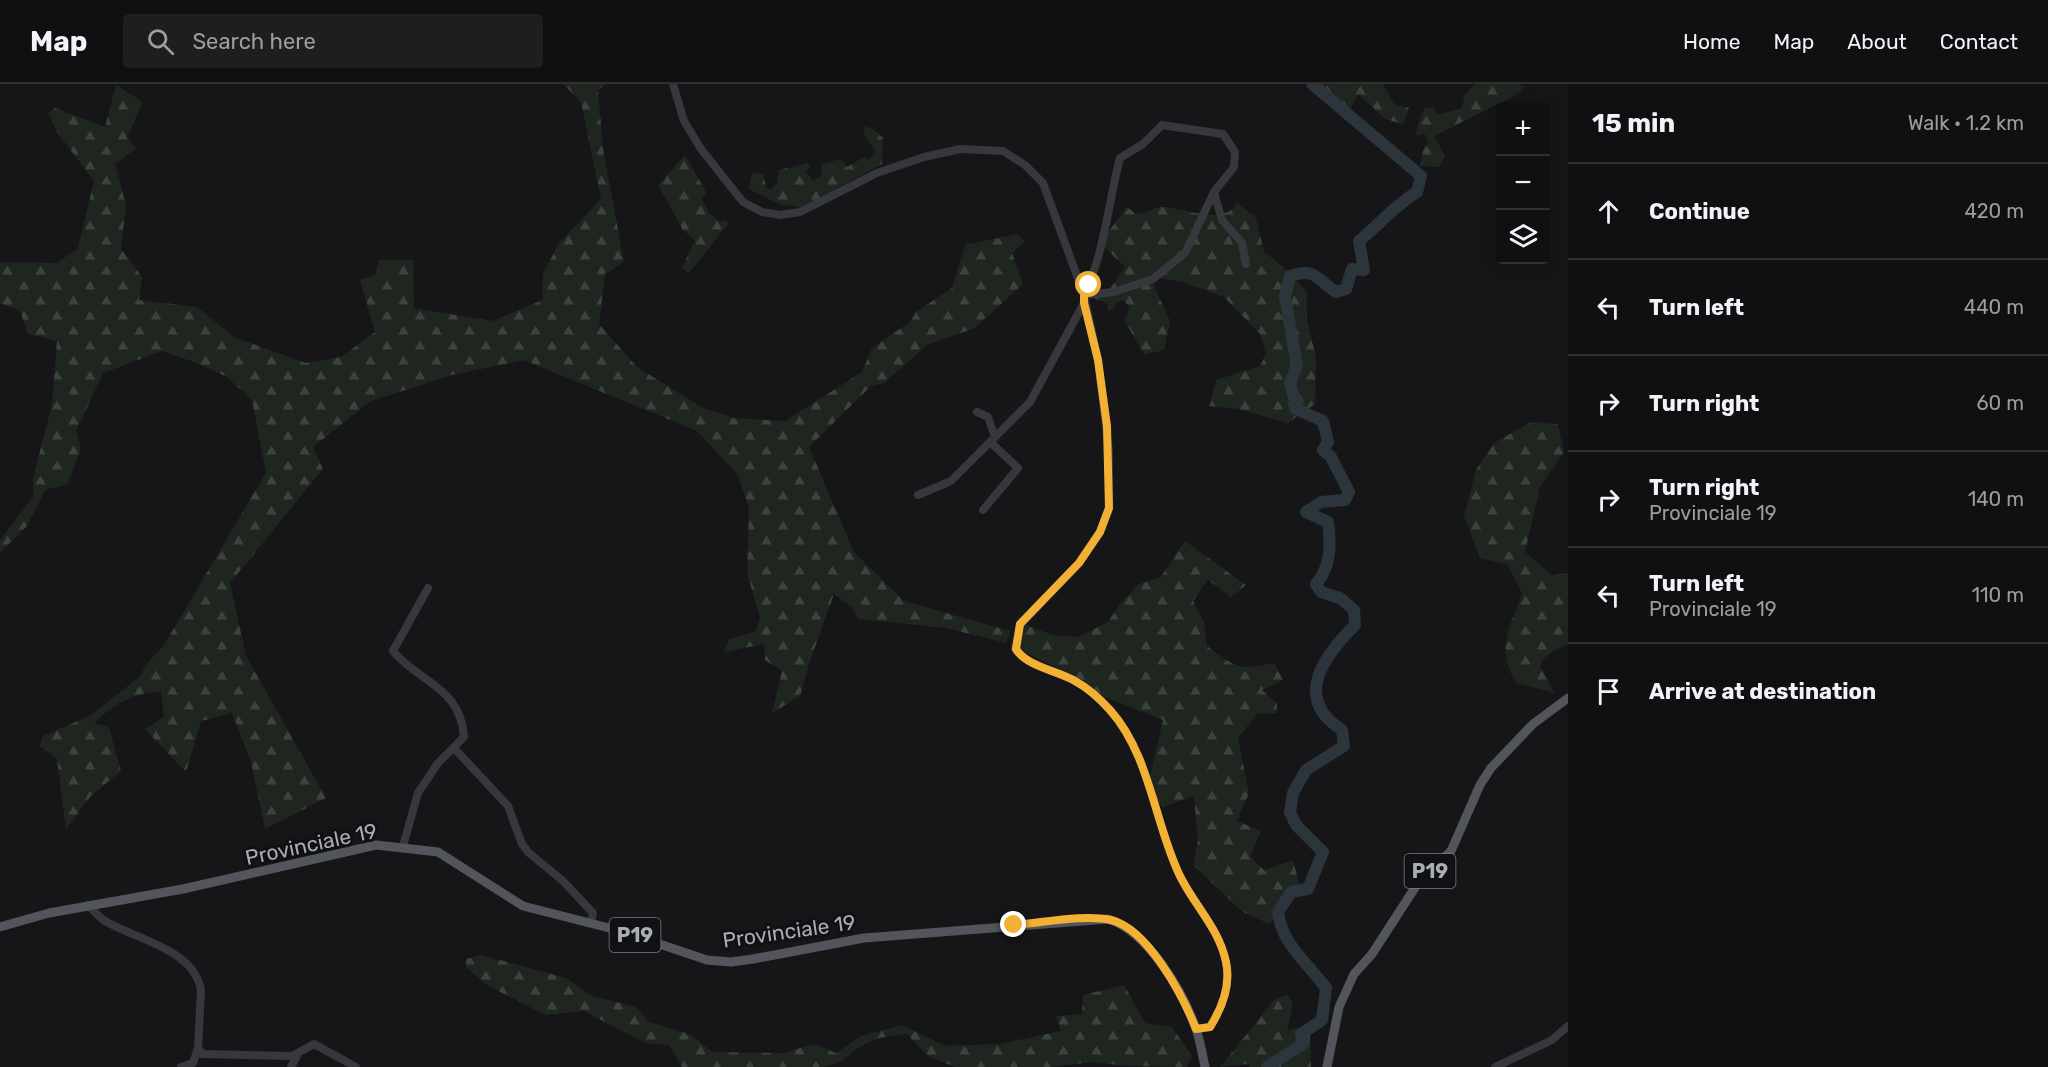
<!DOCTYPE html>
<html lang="en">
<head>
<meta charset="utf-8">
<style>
  :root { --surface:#101012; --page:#1e1e20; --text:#f1f3f6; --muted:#9c9d9f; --line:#303032 }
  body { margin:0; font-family:Rubik,sans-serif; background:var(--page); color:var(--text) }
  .controls { position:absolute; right:18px; top:18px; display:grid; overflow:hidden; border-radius:6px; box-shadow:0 3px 15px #0003 }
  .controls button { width:54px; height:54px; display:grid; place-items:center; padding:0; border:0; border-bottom:2px solid var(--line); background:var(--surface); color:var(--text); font:30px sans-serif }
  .stop { position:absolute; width:18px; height:18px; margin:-14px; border:4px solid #f2b134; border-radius:50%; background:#fff }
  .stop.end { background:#f2b134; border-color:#fff; box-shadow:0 2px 6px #0008 }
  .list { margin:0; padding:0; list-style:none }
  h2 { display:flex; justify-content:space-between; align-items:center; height:78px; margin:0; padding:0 24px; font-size:26px }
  h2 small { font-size:20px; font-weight:400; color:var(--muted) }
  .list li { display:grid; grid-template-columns:39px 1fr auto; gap:18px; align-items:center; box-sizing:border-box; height:96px; padding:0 24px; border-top:2px solid var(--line) }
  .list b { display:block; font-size:22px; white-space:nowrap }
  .list p { margin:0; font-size:20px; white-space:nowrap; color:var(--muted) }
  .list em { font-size:20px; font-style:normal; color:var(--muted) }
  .icon { flex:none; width:33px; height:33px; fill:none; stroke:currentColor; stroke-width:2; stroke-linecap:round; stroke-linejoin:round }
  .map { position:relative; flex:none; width:1568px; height:983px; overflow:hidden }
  header { display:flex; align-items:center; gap:36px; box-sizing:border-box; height:84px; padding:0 30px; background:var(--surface); border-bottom:2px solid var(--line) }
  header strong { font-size:28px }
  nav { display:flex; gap:33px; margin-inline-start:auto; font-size:21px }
  .search { width:420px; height:54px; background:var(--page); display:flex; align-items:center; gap:15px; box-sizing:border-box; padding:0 21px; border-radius:6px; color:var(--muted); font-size:22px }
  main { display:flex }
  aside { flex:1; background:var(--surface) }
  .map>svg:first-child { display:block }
  .forest { fill:url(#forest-firs) }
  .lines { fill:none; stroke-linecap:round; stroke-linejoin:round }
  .river { stroke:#2c353c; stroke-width:12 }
  .minor { stroke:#37383d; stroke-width:8 }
  .major { stroke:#53555c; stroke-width:9 }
  .route { stroke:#f2b134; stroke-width:8 }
  .labels { text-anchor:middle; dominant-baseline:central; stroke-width:6; stroke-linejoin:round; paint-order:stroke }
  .shield { fill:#111113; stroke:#7b7e86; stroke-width:1.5 }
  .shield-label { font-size:20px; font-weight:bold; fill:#a8adb8 }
  .street-label { font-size:21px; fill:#a8adb8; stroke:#111113 }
</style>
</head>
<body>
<header>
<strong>Map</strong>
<div class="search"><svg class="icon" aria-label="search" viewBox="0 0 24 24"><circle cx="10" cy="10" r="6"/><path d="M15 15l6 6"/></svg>Search here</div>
<nav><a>Home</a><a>Map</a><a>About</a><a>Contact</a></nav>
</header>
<main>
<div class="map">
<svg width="1568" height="983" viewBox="0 0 1568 983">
  <defs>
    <pattern id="forest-firs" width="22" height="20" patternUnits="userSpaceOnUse" patternTransform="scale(1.5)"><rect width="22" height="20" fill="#1e261f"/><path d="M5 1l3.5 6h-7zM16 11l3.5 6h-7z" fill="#3c433d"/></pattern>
  </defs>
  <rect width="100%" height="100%" fill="#161618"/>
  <path class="forest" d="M563,0H606L598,6L603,65L624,178L605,190L599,240L637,283L703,324L734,334L785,337L862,288L872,264L910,238L916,228L952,204L965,161L1017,150L1025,157L1012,169L1023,200L975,244L927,261L884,299L871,302L809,363L854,468L904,517L1010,547L1006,559L946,544L858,535L852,523L834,510L810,577L800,612L772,629L782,587L765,576L764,560L724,568L729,555L755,548L760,534L747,488L749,424L737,390L697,347L524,276L452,291L371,317L313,363L323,385L230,499L246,572L326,714L265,745L251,678L232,629L201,637L186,688L145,645L164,633L161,608C134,608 114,620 94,639L109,643L121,687L91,712L66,745L57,675L40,662L43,652L91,631L142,591L144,583L164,561L266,389L252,316L227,293L194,278L162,267L103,289L76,347L81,364L68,400L45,406L27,442L0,469V456L33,413V394L52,320L57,257L28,250L20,227L0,219V178L57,179L78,164L94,97L57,48L48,29L55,24L105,43L116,1L143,18L127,54L137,64L115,80L126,121L121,165L142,193L139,216L197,223L234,253L306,279L341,273L375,248L360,196L375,191L379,176H413L414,224L492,237L543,216V189L560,158L601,115L581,18Z
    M1312,0H1383L1394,20L1409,24L1403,41L1384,34L1358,10L1350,26Z
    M1475,0H1518L1524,2L1518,10L1434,52L1445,72L1439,83L1420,82L1423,66L1428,59L1425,50L1415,51L1424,24L1433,23L1437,31L1462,24L1465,10Z
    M865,42L873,45L883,54L882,80L803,123L781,121L749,105L752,90L763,89L766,103L770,105L777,99L779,86L808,79L810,83L806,88L813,97L822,92L821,80L841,75L847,83L864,73L868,76L876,68L864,51Z
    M685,71L706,108L702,116L708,127L719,138L724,136L729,139L689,189L682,184L695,156L683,146L658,101Z
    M1237,119L1256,134L1264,168L1280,180L1307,208V237L1316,273L1315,320L1288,339L1238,325L1209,322L1216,296L1260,282L1266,270L1260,250L1224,213L1183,198L1150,193L1170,237L1164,266L1144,271L1125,237L1130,223L1123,216L1115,220L1114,226L1108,227L1107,219L1093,214L1108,208L1125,183L1100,159L1127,123L1136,130C1147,130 1154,123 1163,123C1182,124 1226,142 1237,119Z
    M1531,338L1558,340L1564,368L1540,403L1525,468L1552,491L1568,489V560C1557,566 1543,570 1540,583L1555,609L1516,599C1495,561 1510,546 1522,509L1507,480L1480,474L1464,432L1476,386L1494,359Z
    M1185,457L1246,501L1231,513L1208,496L1193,517L1204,538L1207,562C1235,583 1238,587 1274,579L1283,596L1262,606L1277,619V629L1257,630L1238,654L1249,709L1237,737L1261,747L1250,772L1264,786L1293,776L1299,800L1288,822L1269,840L1243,828L1193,781L1198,756L1194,712L1162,723L1150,705L1149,697L1163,636L1105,613L1077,594L1019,565L1018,554L1025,541L1053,551L1078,553L1108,538L1119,521L1139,500L1161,493Z
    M481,871L566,894L592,912L636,923L649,938L690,950L712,968L783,969L814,960L836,969L861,952L902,941L946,962L999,960L1061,947L1056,932L1082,930L1083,911L1124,901L1145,939L1172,943L1192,972L1187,983L1126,982L1093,978L1051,983H956L929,973L907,950C892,951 878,953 865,960C848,969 845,979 824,983H682L669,961L645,959L584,927L545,931L487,901L466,883V875Z
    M1287,911L1293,919L1287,947L1313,940L1327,923L1325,938L1310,949L1311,983H1250L1248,980L1220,983L1275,915Z"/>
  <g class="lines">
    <path class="river" d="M1267,983L1304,959L1301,950L1322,936L1326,904C1307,878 1282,861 1278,828L1291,808L1308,805L1323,768L1296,741L1290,728L1293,709L1306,686L1344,662L1342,646C1292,614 1324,572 1355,541L1354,526L1340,514L1321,508L1316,500C1331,483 1331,460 1328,438L1306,428L1321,418L1345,416L1349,408L1331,373L1323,366L1328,358L1323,337L1296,325L1294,320L1298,317L1293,311L1290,299L1297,281L1285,213L1290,192C1315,183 1316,195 1336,208L1346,205L1352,185L1364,186L1359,157C1379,141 1395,121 1417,108L1421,92L1312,0"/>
    <path class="minor" d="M673,0L684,37L701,65L743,118L762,128L780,131L800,128L877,89L924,73L960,65L1003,67L1025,81L1043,99L1084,211L1098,276L1109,368V424L1100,448L1079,479L1020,541L1015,565C1025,582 1058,587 1075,597C1088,604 1100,615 1110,626C1150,671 1154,737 1179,790C1193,820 1219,844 1226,878C1231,901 1222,924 1210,943L1196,945
      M1162,41L1223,50L1235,68L1234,83L1214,108L1185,169L1153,195L1114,208L1084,211C1105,168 1108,119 1120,74L1143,60Z
      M1214,108L1222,136L1242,159L1246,180
      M977,328L988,333L995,353
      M918,411L951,397L1030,318L1084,219
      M983,426L1018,384L990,358
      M454,664L508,722L522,760L529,769L563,797L593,829L591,839
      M403,762L418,709L438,679L464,653C461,603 418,598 393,567L428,504
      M88,821C93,826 99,833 105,837C135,855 194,865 201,906L198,964L202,970L292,972L314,960L356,983
      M181,983L193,979L198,964
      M291,983L297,972
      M1495,983L1552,956L1568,942"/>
    <path class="major" d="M0,843L49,829L183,805L376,761L438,768L523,822L621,847L707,876L731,878L753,875L864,854L1108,835C1147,847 1182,906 1195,942C1200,955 1202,969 1205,983
      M1327,983L1339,923L1354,890L1372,870L1418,799L1451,767L1480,701L1491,684L1533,640L1568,614"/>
  </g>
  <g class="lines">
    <path class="route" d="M1014,841C1042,839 1084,830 1111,836C1148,845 1183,912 1196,945L1210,943C1222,924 1231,901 1226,878C1219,844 1193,820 1179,790C1154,737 1150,671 1110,626C1100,615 1088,604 1075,597C1058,587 1026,582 1016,565L1020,540L1079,479L1100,448L1109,424L1107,342L1098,276L1084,219V211L1089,201"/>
  </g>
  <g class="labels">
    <g class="shield">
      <rect x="1404.5" y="770" width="51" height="34" rx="4.5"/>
      <rect x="609.5" y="834" width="51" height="34" rx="4.5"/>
    </g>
    <g class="shield-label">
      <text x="1430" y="787">P19</text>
      <text x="635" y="851">P19</text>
    </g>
    <g class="street-label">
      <text transform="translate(311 760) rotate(-12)">Provinciale 19</text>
      <text transform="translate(789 847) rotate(-8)">Provinciale 19</text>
    </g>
  </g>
</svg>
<div class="controls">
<button>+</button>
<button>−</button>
<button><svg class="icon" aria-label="layers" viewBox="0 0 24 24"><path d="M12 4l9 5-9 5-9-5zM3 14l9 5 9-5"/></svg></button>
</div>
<div class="stop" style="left:1089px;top:201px"></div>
<div class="stop end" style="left:1014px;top:841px"></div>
</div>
<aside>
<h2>15 min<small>Walk · 1.2 km</small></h2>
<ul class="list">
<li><svg class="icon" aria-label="ahead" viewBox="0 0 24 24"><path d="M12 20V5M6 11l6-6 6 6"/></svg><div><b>Continue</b></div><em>420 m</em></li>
<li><svg class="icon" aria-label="left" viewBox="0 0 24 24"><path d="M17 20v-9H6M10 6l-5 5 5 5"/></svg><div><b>Turn left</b></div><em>440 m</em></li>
<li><svg class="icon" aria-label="right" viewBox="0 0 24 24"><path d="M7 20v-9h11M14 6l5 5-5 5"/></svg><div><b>Turn right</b></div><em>60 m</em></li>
<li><svg class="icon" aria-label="right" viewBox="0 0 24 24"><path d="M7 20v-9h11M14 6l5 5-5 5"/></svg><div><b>Turn right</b><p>Provinciale 19</p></div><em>140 m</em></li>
<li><svg class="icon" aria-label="left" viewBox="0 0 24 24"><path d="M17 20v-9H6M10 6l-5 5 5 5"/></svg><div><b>Turn left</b><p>Provinciale 19</p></div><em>110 m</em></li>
<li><svg class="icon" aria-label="arrive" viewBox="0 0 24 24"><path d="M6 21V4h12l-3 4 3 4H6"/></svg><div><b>Arrive at destination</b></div></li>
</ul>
</aside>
</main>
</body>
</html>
